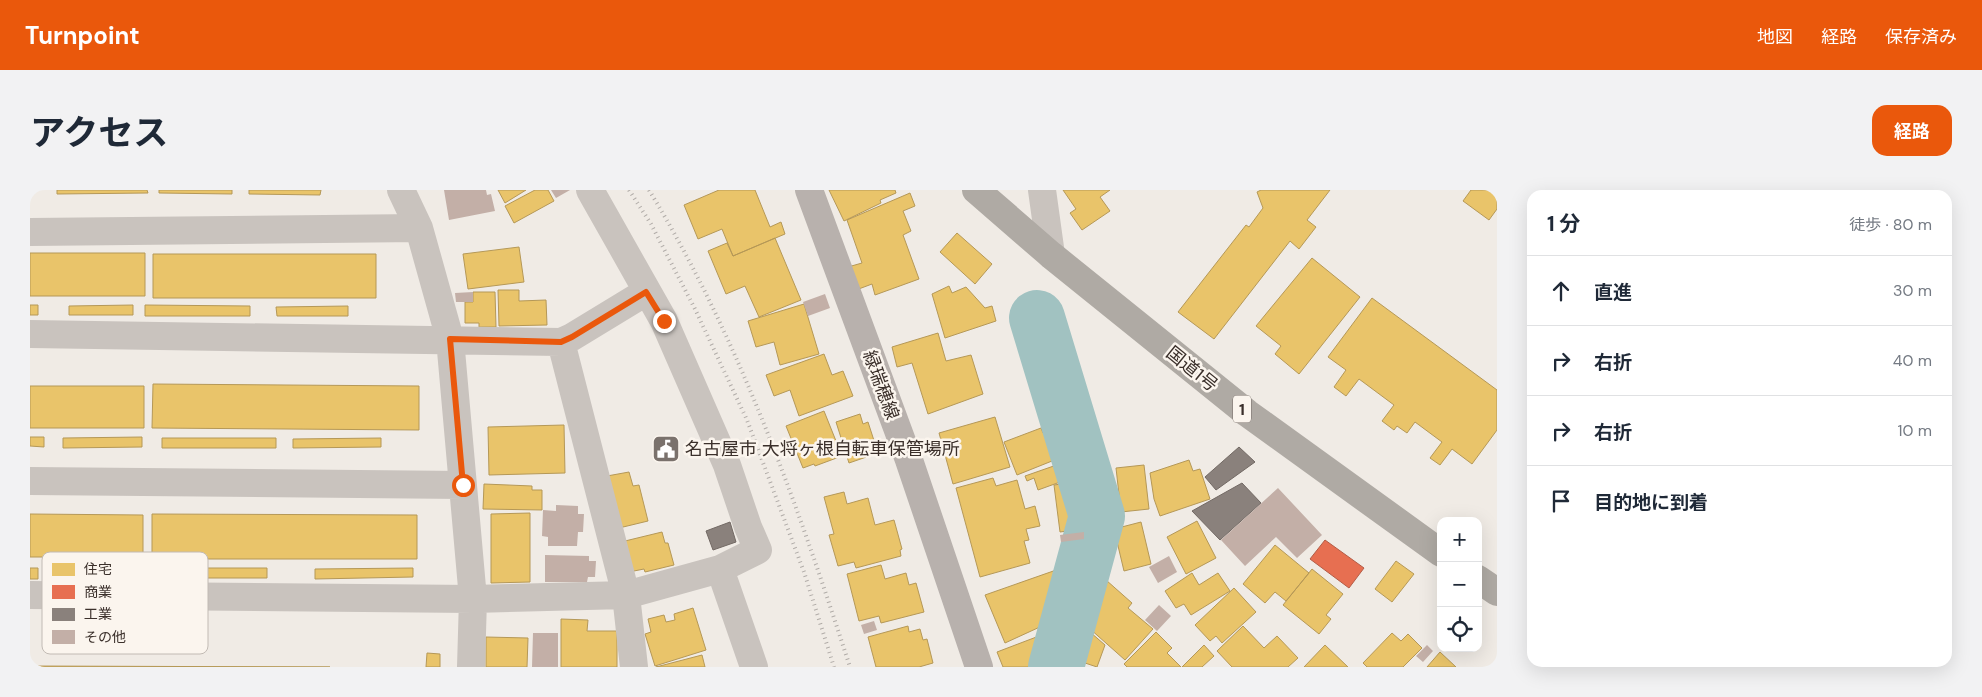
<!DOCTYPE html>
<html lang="ja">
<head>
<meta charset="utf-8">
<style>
  :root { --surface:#fff; --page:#f2f2f3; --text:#1f2937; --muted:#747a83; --line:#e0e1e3; --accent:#ea580c }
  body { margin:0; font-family:"DM Sans","Noto Sans JP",sans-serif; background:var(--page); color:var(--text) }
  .controls { position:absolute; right:15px; bottom:15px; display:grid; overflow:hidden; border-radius:10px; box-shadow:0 5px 20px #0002 }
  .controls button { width:45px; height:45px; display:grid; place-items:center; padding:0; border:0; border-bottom:1px solid var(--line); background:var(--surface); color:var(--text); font:25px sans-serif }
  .stop { position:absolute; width:15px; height:15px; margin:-11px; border:4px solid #ea580c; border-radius:50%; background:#fff }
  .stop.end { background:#ea580c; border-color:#fff; box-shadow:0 1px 5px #0008 }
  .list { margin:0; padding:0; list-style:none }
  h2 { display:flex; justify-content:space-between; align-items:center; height:65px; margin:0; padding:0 20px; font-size:21px }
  h2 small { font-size:16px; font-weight:400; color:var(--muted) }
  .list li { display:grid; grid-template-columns:32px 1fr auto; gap:15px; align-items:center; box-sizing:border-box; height:70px; padding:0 20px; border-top:1px solid var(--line) }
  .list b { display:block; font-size:19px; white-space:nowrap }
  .list em { font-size:16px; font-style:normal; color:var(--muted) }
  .icon { flex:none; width:28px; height:28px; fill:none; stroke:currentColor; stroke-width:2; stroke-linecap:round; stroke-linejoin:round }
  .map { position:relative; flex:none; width:1467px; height:477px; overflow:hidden; border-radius:15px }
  header { display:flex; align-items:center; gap:30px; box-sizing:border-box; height:70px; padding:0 25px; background:var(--accent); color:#fff }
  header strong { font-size:24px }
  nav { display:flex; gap:28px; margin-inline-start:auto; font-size:18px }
  .intro { display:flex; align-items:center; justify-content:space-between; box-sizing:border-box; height:120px; padding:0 30px }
  h1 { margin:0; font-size:35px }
  .button { padding:12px 22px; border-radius:15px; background:var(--accent); color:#fff; font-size:18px; font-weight:700 }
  main { display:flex; gap:30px; padding:0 30px }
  aside { flex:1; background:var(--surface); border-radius:15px; box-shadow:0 5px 20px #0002 }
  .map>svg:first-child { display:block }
  .homes { fill:#e9c46a; stroke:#b59857 }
  .shops { fill:#e76f51; stroke:#b35c46 }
  .industry { fill:#8a817c; stroke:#726964 }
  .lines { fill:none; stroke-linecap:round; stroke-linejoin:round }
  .river { stroke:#a1c2c1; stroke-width:56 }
  .building { fill:#c3afa7 }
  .minor { stroke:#c9c3be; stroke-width:28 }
  .major { stroke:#b8b1ad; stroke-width:28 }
  .highway { stroke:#afaaa4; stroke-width:28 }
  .rail { stroke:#b1aca8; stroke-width:4; stroke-dasharray:1 4; stroke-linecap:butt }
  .route { stroke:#ea580c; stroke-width:6 }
  .labels { text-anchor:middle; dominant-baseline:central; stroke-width:5; stroke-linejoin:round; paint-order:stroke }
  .shield { fill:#fbf5ee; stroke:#756b66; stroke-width:1 }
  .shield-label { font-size:16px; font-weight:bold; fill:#3b302b }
  .street-label { font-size:18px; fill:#3b302b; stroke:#fbf5ee }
  .poi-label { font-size:18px; fill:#3b302b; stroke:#fbf5ee; text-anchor:start }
  .key { fill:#fbf5ee; stroke:#c1bab4; stroke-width:1 }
  .key-label { font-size:14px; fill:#3b302b }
</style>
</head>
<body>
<header>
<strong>Turnpoint</strong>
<nav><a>地図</a><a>経路</a><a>保存済み</a></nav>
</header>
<div class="intro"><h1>アクセス</h1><a class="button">経路</a></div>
<main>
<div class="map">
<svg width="1467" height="477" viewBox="0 0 1467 477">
  <rect width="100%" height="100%" fill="#f0ebe5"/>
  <path class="homes" d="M27,0H117L118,3L27,4Z
    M129,0H202V4L129,3Z
    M219,0H291L290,5L219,4Z
    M468,0H496L475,13Z
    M505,0H518L524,11L484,33L475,16Z
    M689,0H725L740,37L751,32L755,44L703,66L692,39L668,49L654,15Z
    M799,0H865L866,3L850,10L851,13L814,31Z
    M1033,0H1080L1070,7L1080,21L1052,40L1040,23L1046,19Z
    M1231,0H1300L1277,30L1286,37L1269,59L1260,51L1184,149L1148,122L1216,35L1219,37L1233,18L1227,2Z
    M1441,0H1467V19L1459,30L1433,11Z
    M880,3L885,16L873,21L881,41L873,45L889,89L845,105L842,94L826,100L818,77L832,73L817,30Z
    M927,43L962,74L945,94L910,62Z
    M745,48L771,110L729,127L715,96L696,104L678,61L697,53L703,66Z
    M489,57L494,92L438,99L433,64Z
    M0,63H115V106H0Z
    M123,64H346V108H123Z
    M1282,68L1330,107L1269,184L1245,164L1251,156L1226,136Z
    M919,96L922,103L936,97L955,118L962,116L966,131L915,148L902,104Z
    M468,100H489V111L516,110L517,135L469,136Z
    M443,102H465L466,137H449V133H435V112H443Z
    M1342,108L1467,200V240L1442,274L1422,259L1410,275L1400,268L1412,252L1385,232L1377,243L1367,236L1364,240L1352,231L1364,215L1329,189L1316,206L1304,197L1316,180L1298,167Z
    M774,114L789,164L750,175L744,152L726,157L718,131Z
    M0,115H8V125H0Z
    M103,115V125H39V116Z
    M115,115L220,116V126H115Z
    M318,116V126H247L246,117Z
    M908,143L916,171L941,165L953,204L898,224L882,173L867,177L862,157Z
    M794,164L802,185L813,181L823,206L769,226L760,200L744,206L736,185Z
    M123,194L389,196V240L122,238Z
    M0,196H114V238H0Z
    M794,221L812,266L785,276L784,274L773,278L756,236Z
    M830,224L833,234L838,232L848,263L819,273L806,232Z
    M965,227L980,277L923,294L909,243Z
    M534,235L535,283L459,285L458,237Z
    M1011,238L1013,243L1027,238L1037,265L987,285L974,252Z
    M0,247H14V257L0,256Z
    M112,247V257L33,258V248Z
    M132,248H246V258H132Z
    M351,248V257L263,258V249Z
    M1159,270L1163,281L1170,279L1180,309L1130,326L1124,309L1120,283Z
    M1038,271L1044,287L1008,300L1004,288L997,291L995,286Z
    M1114,275L1119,319L1091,322L1086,278Z
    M599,282L603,296L609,295L618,331L589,338L577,286Z
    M963,288L966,296L987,290L995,319L1005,316L1010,336L996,339L999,350L994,351L1000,373L950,387L926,298Z
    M1052,291L1059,338L1030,342L1024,295Z
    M454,294L502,296V300H512V320L453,319Z
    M814,302L817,314L838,308L845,335L864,330L872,359L870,360L871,366L826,378L824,372L808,376L799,345L804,344L794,307Z
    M500,323V392L461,393V324Z
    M0,324L113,325V367H0Z
    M122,324L387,325V369H122Z
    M1167,331L1186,368L1156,384L1137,347Z
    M1111,332L1121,374L1094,381L1084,339Z
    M632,342L635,353H638L644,375L615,382L614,379L599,382L595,351Z
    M1245,355L1279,383L1256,411L1245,402L1235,413L1213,394Z
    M1366,371L1384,384L1362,412L1345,399Z
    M1049,372L1036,425L975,453L955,405Z
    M851,375L855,389L876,383L879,395L886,393L894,422L851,433L849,426L829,431L817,384Z
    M0,378H8V389H0Z
    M137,378H237V388H137Z
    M383,378V387L285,389V379Z
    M1282,379L1313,404L1296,425L1301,429L1289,444L1253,415Z
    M1162,383L1169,395L1188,383L1200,401L1161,425L1154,414L1146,418L1135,401Z
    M1076,390L1102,413L1098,418L1123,439L1095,470L1050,430L1060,417L1056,413Z
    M1204,398L1226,422L1192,453L1186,446L1180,451L1165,435Z
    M663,418L676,460L625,476L615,444L621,442L618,429L634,425L636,432L645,430L644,424Z
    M531,429L558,430L557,441H587V477H531Z
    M878,436L879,442L890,439L893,450L897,449L903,473L889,477H846L838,447Z
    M1213,436L1234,458L1247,446L1268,468L1258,477H1202L1187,461Z
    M1050,438L1060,442L1075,455L1067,477L1040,468Z
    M1126,442L1142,458L1137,463L1151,477H1097L1094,474Z
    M1362,443L1371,451L1378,444L1392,458L1373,477H1337L1333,473Z
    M1009,446L1021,477H973L967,462Z
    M456,447L498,448L497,477H456Z
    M1174,455L1184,466L1172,477H1152Z
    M1295,455L1318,477H1274Z
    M1410,462L1426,477H1397Z
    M397,463L410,464V477H396Z
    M672,465L675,477H626Z
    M0,476L300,477H0Z"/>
  <path class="shops" d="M1295,350L1334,378L1319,398L1280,369Z"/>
  <path class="industry" d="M1209,257L1225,272L1186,300L1175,287Z
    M1212,293L1231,313L1190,350L1162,321Z
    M700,332L706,352L683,360L676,341Z"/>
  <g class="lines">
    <path class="river" d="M1007,128L1067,326L1026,477"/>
  </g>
  <path class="building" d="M414,0H456L457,5L461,4L465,21L419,30Z
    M521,0H540L526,8Z
    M443,102V112H426L425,103Z
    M795,104L800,118L778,126L773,112Z
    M1248,298L1292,345L1267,368L1246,347L1215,376L1191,350Z
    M526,315L548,316V324H554L553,342H548L547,356H518V347L512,346L513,320L526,321Z
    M1054,342V349L1031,352L1030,345Z
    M515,365L559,366V371H566L565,387H558L557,392H515Z
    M1139,366L1147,382L1128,393L1119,377Z
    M1129,415L1141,426L1127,441L1115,430Z
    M844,431L847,440L834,444L831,435Z
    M503,443H528V477H502Z
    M1397,455L1403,461L1393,472L1386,466Z"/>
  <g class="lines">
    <path class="minor" d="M371,0L389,38L420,149L443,409L441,477
      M1012,0L1021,65
      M0,42L389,38
      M0,144L531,152L542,147L616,102
      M531,152L596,405L604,477
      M0,291L433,295
      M690,379L724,477
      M0,405L443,409L596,405L690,379L728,360L718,337L697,275L634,131L560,0"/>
    <path class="major" d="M779,0L879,270L949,477"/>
    <path class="highway" d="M946,0L1021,65L1217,223L1411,363
      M1448,389L1467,402"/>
    <path class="rail" d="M599,0L621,34L665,119L717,230L774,382L804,477
      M619,0C709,148 767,313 820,477"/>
  </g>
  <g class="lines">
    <path class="route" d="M433,295L420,149L531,152L542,147L616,102L634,131"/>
  </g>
  <defs>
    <g id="civic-square" transform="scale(1.4375)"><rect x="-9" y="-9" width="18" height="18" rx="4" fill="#7a716c" stroke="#fbf5ee"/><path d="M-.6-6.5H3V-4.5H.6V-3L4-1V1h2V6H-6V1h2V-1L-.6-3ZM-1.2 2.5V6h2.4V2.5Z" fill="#fff"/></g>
  </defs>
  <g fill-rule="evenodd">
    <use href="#civic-square" x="636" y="259"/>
  </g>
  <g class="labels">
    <rect class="shield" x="1203" y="205.5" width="18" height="27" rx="4"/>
    <g class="shield-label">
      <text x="1212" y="219">1</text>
    </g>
    <g class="street-label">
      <text transform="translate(1162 179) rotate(39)">国道1号</text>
      <text transform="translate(851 195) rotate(70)">緑瑞穂線</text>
    </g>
    <g class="poi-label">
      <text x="655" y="259">名古屋市 大将ヶ根自転車保管場所</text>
    </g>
  </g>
  <rect x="12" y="362" width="166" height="102" rx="8" class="key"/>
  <rect x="22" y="373" width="23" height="13" fill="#e9c46a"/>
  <rect x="22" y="395" width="23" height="14" fill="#e76f51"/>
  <rect x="22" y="418" width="23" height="13" fill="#8a817c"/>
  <rect x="22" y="440" width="23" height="14" fill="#c3afa7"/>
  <g class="key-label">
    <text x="54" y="384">住宅</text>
    <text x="54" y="407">商業</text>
    <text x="54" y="429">工業</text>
    <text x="54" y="452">その他</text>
  </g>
</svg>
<div class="controls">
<button>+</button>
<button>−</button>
<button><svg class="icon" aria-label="locate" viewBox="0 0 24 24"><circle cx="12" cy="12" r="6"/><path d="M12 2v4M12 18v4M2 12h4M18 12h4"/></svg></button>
</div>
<div class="stop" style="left:433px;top:295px"></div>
<div class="stop end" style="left:634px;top:131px"></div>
</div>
<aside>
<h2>1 分<small>徒歩 · 80 m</small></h2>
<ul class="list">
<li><svg class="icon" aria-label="ahead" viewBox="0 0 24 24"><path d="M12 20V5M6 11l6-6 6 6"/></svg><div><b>直進</b></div><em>30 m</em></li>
<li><svg class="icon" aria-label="right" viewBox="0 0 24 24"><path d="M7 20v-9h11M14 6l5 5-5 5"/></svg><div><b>右折</b></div><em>40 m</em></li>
<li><svg class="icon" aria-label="right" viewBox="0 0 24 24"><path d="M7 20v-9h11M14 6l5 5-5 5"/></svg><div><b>右折</b></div><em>10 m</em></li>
<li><svg class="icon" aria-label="arrive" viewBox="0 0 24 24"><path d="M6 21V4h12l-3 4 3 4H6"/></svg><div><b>目的地に到着</b></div></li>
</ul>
</aside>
</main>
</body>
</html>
